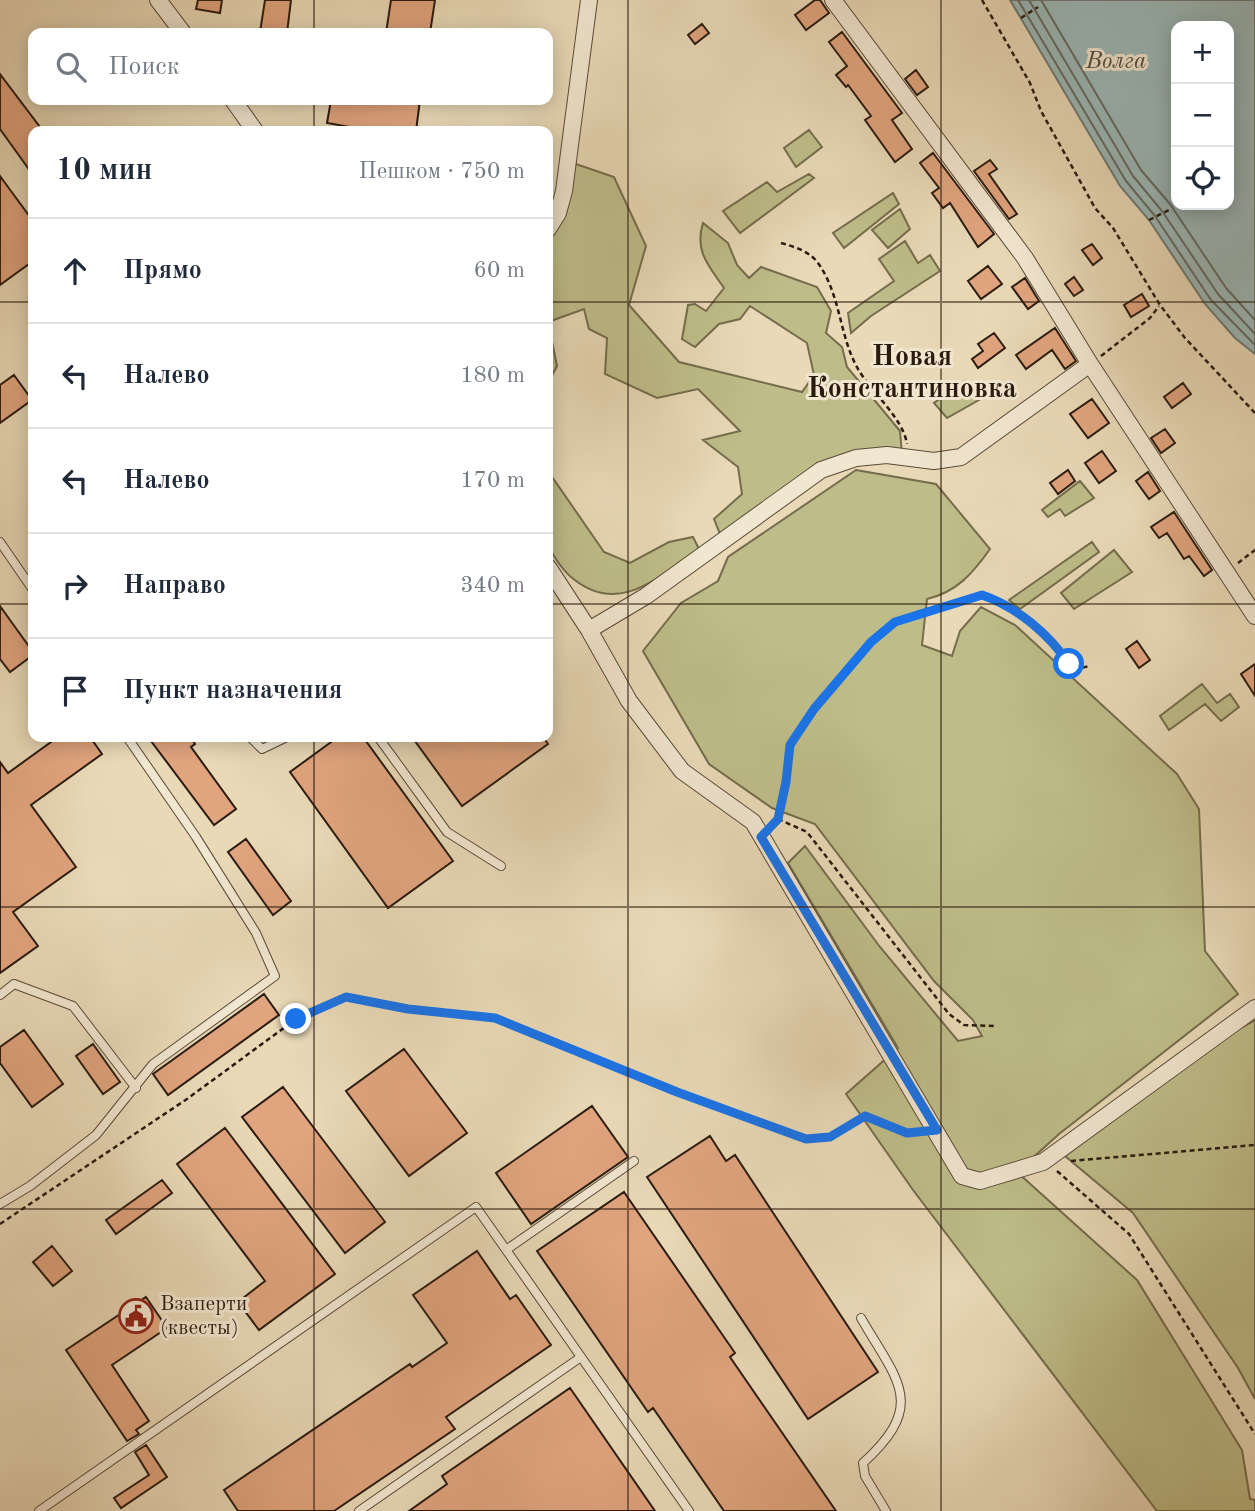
<!DOCTYPE html>
<html lang="ru">
<head>
<meta charset="utf-8">
<style>
  :root { --surface:#fff; --page:#f6f6f7; --text:#1f2937; --muted:#747a83; --line:#e0e1e3 }
  body { margin:0; font-family:"Old Standard TT",serif; background:var(--page); color:var(--text) }
  .controls { position:absolute; right:21px; top:21px; display:grid; overflow:hidden; border-radius:14px; box-shadow:0 4px 18px #0003 }
  .controls button { width:63px; height:63px; display:grid; place-items:center; padding:0; border:0; border-bottom:2px solid var(--line); background:var(--surface); color:var(--text); font:35px sans-serif }
  .stop { position:absolute; width:21px; height:21px; margin:-16px; border:5px solid #1a73e8; border-radius:50%; background:#fff }
  .stop.end { background:#1a73e8; border-color:#fff; box-shadow:0 2px 7px #0008 }
  .list { margin:0; padding:0; list-style:none }
  h2 { display:flex; justify-content:space-between; align-items:center; height:91px; margin:0; padding:0 28px; font-size:30px }
  h2 small { font-size:23px; font-weight:400; color:var(--muted) }
  .list li { display:grid; grid-template-columns:46px 1fr auto; gap:21px; align-items:center; box-sizing:border-box; height:105px; padding:0 28px; border-top:2px solid var(--line) }
  .list b { display:block; font-size:26px; white-space:nowrap }
  .list em { font-size:23px; font-style:normal; color:var(--muted) }
  .icon { flex:none; width:38px; height:38px; fill:none; stroke:currentColor; stroke-width:2; stroke-linecap:round; stroke-linejoin:round }
  .map { position:relative; flex:none; width:1255px; height:1511px; overflow:hidden }
  .search { position:absolute; background:var(--surface); box-shadow:0 4px 18px #0003; left:28px; top:28px; width:525px; height:77px; display:flex; align-items:center; gap:18px; box-sizing:border-box; padding:0 24px; border-radius:14px; color:var(--muted); font-size:26px }
  .panel { position:absolute; background:var(--surface); box-shadow:0 4px 18px #0003; left:28px; top:126px; width:525px; height:616px; border-radius:14px }
  .map>svg:first-child { display:block }
  .green { fill:#bebd89; stroke:#746c4c; stroke-width:2 }
  .water { fill:#9bb8b8; stroke:#6e7974; stroke-width:2; fill-rule:evenodd }
  .lines { fill:none; stroke-linecap:round; stroke-linejoin:round }
  .shore { stroke:#636a63; stroke-width:2 }
  .building { fill:#e0a47e; stroke:#2b1b0e; stroke-width:2 }
  .lane-casing { stroke:#5a4a38; stroke-width:10 }
  .street-casing { stroke:#5a4a38; stroke-width:18 }
  .path { stroke:#2b1b0e; stroke-width:2.5; stroke-dasharray:5 3.5; stroke-linecap:butt }
  .lane { stroke:#f1e6d0; stroke-width:8 }
  .street { stroke:#f1e6d0; stroke-width:16 }
  .route { stroke:#1a73e8; stroke-width:9 }
  .grid { fill:none; stroke:#2b1b0e; stroke-width:2; stroke-opacity:0.55 }
  .labels { text-anchor:middle; dominant-baseline:central; stroke-width:6; stroke-linejoin:round; paint-order:stroke }
  .poi-label { font-size:21px; fill:#2b1b0e; stroke:#f1e6d0; text-anchor:start }
  .water-label { font-size:23px; font-style:italic; fill:#4d4a41; stroke:#f1e6d0 }
  .district-label { font-size:28px; font-weight:bold; fill:#2b1b0e; stroke:#f1e6d0 }
</style>
</head>
<body>
<div class="map">
<svg width="1255" height="1511" viewBox="0 0 1255 1511">
  <rect width="100%" height="100%" fill="#e9d9b7"/>
  <filter id="stains"><feTurbulence type="fractalNoise" baseFrequency=".00286" numOctaves="4"/><feColorMatrix values="0 0 0 0 .2 0 0 0 0 .09 0 0 0 0 .02 0 0 0 .5 -.17"/></filter>
  <radialGradient id="worn" r=".72"><stop offset=".6" stop-color="#630" stop-opacity="0"/><stop offset="1" stop-color="#630" stop-opacity=".3"/></radialGradient>
  <path class="green" d="M809,130L822,147L796,167L784,148Z
    M573,163L614,177L646,246L629,305L679,362L802,392L814,375L807,343L750,306L740,319L719,324L695,347L682,339L688,305L695,304L706,311L724,288C709,266 694,251 703,223L728,243L737,265L749,278L761,267L817,287L831,311L826,333L842,347L847,367L900,431L902,454L858,453L720,534L714,519L742,494L738,467L703,440L740,431L698,389L657,398L605,374L607,338L589,329L584,309L548,322L557,366L548,383V236Z
    M809,174L814,178L740,233L723,211L767,182L777,192Z
    M893,193L899,204L844,248L833,233Z
    M900,209L910,229L888,248L872,230Z
    M905,241L918,263L930,255L940,271L871,316L851,333L848,313L894,281L879,259Z
    M965,381L979,400L947,418L934,403Z
    M856,470L936,484L990,549C973,573 957,592 927,599L922,645L952,656L960,631L981,607L1015,625L1177,774L1199,809L1205,951L1238,994L1059,1134L1017,1172L1137,1280L1242,1450L1250,1499L1255,1500V1511H1157L913,1190L846,1094L898,1048L788,863L805,846L880,947L958,1041L982,1036L973,1020L934,981L815,824L772,808L709,764L643,651L681,603L718,581L728,557Z
    M548,471L604,552L630,563L669,542L693,537L699,549C657,578 618,617 571,577C563,570 549,552 548,541C545,519 548,494 548,471Z
    M1080,481L1094,498L1065,516L1060,509L1048,517L1042,510Z
    M1092,542L1099,552L1020,609L1009,600Z
    M1114,550L1132,572L1074,609L1061,593Z
    M1202,684L1217,703L1230,694L1239,707L1221,721L1205,704L1169,730L1160,716Z
    M1255,1020V1399L1238,1368L1133,1213L1065,1156L1233,1032Z"/>
  <path class="water" d="M1010,0H1255V354L1235,338L1205,304L1149,220L1120,186ZM1176,26H1229V205H1176Z"/>
  <g class="lines">
    <path class="shore" d="M1018,0L1126,181L1155,216L1211,300L1255,345
      M1029,0L1133,176L1162,211L1218,294L1255,334
      M1041,0L1141,170L1170,204L1226,288L1255,320"/>
  </g>
  <path class="building" d="M198,0H222L220,13L196,9Z
    M265,0H291L287,33L260,32Z
    M391,0H435L430,33H386Z
    M815,0H820L829,13L806,30L795,15Z
    M702,24L709,33L695,44L688,35Z
    M842,32L902,113L892,120L912,149L895,162L865,120L871,116L848,85L846,87L836,75L847,66L829,42Z
    M916,70L928,87L917,95L905,79Z
    M0,74L43,131H33V175L0,129Z
    M331,100H420L416,131H372L327,123Z
    M933,153L994,234L978,247L950,203L943,208L932,193L939,188L920,163Z
    M990,160L997,169L989,174L1017,214L1009,219L974,171Z
    M0,176L33,221V261L0,285Z
    M1092,244L1102,258L1093,265L1082,250Z
    M988,266L1002,284L981,299L968,281Z
    M1074,277L1083,290L1074,296L1065,284Z
    M1025,278L1039,301L1028,309L1012,287Z
    M1142,294L1149,306L1131,317L1124,305Z
    M1055,328L1076,361L1065,369L1052,350L1026,369L1016,355Z
    M994,333L1005,348L978,368L972,359L983,351L978,344Z
    M14,375L32,400L0,423V385Z
    M1183,383L1191,394L1172,408L1164,397Z
    M1092,399L1109,423L1088,438L1070,414Z
    M1165,429L1175,443L1161,453L1151,438Z
    M1102,451L1116,471L1099,483L1085,463Z
    M1068,470L1075,481L1058,494L1050,483Z
    M1148,472L1160,491L1149,499L1136,481Z
    M1174,512L1212,570L1204,576L1189,556L1184,559L1167,533L1159,538L1151,527Z
    M0,606L33,652V655L10,672L0,659Z
    M1137,641L1150,660L1139,668L1126,649Z
    M1255,664V696L1241,674Z
    M58,737H90L102,754L31,805L76,867L13,912L38,946L0,973V762L8,773Z
    M148,737H190L195,744L191,747L236,809L214,825Z
    M338,737H363L453,861L388,908L290,772Z
    M412,737H543L548,744L462,806Z
    M246,839L291,901L273,915L228,852Z
    M264,994L279,1015L168,1095L153,1074Z
    M24,1030L63,1084L32,1107L0,1063V1047Z
    M93,1044L120,1082L103,1094L76,1056Z
    M404,1049L467,1133L409,1176L346,1091Z
    M283,1087L385,1222L345,1253L242,1117Z
    M592,1106L628,1157L531,1224L496,1173Z
    M225,1128L335,1274L259,1330L238,1302L265,1281L177,1164Z
    M710,1136L726,1161L735,1155L878,1372L808,1419L647,1177Z
    M162,1180L172,1193L116,1234L106,1220Z
    M624,1192L735,1353L730,1357L836,1511H724L653,1408L648,1412L537,1251Z
    M52,1246L72,1271L53,1286L33,1262Z
    M477,1251L510,1299L516,1295L551,1345L446,1417L455,1429L334,1511H238L224,1490L410,1364L412,1367L447,1343L413,1295Z
    M146,1297L167,1328L112,1365L149,1421L136,1430L139,1434L127,1441L66,1350Z
    M570,1388L655,1511H409L447,1484L442,1476Z
    M146,1445L167,1477L121,1508L114,1498L149,1475L135,1452Z"/>
  <g class="lines">
    <g class="lane-casing">
      <path id="lane" d="M0,542L33,590
        M250,737L262,749L287,737
        M378,737L447,832L501,866
        M0,995L14,984L73,1006L136,1088
        M0,1204L30,1186L96,1135L153,1064L275,976L256,933L196,837L127,737
        M506,1250L634,1161
        M861,1318C897,1381 928,1404 863,1463L865,1476L886,1511
        M39,1511L476,1207L689,1511
        M359,1511L581,1357"/>
    </g>
    <g class="street-casing">
      <path id="street" d="M158,0L183,33
        M833,0L1025,258L1090,364L1255,616
        M233,100L255,131
        M548,229L558,213L564,191L589,0
        M548,567L589,630L629,701L682,771L753,822L962,1176L980,1181L1043,1162L1255,1008
        M589,630L646,596L821,470L856,458L887,455L934,461L961,457L1090,364"/>
    </g>
    <path class="path" d="M982,0L1030,83L1041,111L1095,208L1113,228L1160,305L1185,338L1255,413
      M1021,18L1038,7
      M1149,220L1171,209
      M781,243C795,247 809,251 818,263C841,295 839,336 858,369C872,393 903,418 907,444
      M1101,356L1150,318L1159,306
      M1238,563L1255,550
      M778,819L807,832L949,1014L964,1025L997,1026
      M771,827C791,806 781,775 788,750C796,723 870,636 895,622C920,608 954,603 982,595L1017,612L1076,669L1090,666
      M1071,1161L1255,1145
      M1057,1171L1129,1234L1255,1434
      M0,1224L187,1099L296,1019L346,997L408,1009L495,1018L677,1092L806,1139L830,1137L865,1116L907,1133L920,1132"/>
    <use href="#lane" class="lane"/>
    <use href="#street" class="street"/>
  </g>
  <g class="lines">
    <path class="route" d="M296,1019L346,997L408,1009L495,1018L677,1092L806,1139L830,1137L865,1116L907,1133L937,1130L761,837L778,819L786,782L790,745L814,709L871,642L895,622L982,595C1017,607 1049,634 1069,664"/>
  </g>
  <path class="grid" d="M314,0V33M628,0V1511M941,0V1511M314,100V131M0,302H33M548,302H1255M0,604H33M548,604H1255M314,737V1511M0,907H1255M0,1209H1255"/>
  <defs>
    <g id="civic-ring" transform="scale(1.75)"><circle r="9.5" fill="#f1e6d0" stroke="#8f2418" stroke-width="1.5"/><path d="M-.6-6.5H3V-4.5H.6V-3L4-1V1h2V6H-6V1h2V-1L-.6-3ZM-1.2 2.5V6h2.4V2.5Z" fill="#8f2418"/></g>
  </defs>
  <g fill-rule="evenodd">
    <use href="#civic-ring" x="136" y="1316"/>
  </g>
  <g class="labels">
    <g class="poi-label">
      <text x="160" y="1304">Взаперти<tspan x="160" dy="24">(квесты)</tspan></text>
    </g>
    <g class="water-label">
      <text x="1116" y="61">Волга</text>
    </g>
    <g class="district-label">
      <text x="912" y="358">Новая<tspan x="912" dy="32">Константиновка</tspan></text>
    </g>
  </g>
  <rect width="100%" height="100%" filter="url(#stains)"/>
  <rect width="100%" height="100%" fill="url(#worn)"/>
</svg>
<div class="controls">
<button>+</button>
<button>−</button>
<button><svg class="icon" aria-label="locate" viewBox="0 0 24 24"><circle cx="12" cy="12" r="6"/><path d="M12 2v4M12 18v4M2 12h4M18 12h4"/></svg></button>
</div>
<div class="stop" style="left:1069px;top:664px"></div>
<div class="stop end" style="left:296px;top:1019px"></div>
<div class="search"><svg class="icon" aria-label="search" viewBox="0 0 24 24"><circle cx="10" cy="10" r="6"/><path d="M15 15l6 6"/></svg>Поиск</div>
<section class="panel">
<h2>10 мин<small>Пешком · 750 m</small></h2>
<ul class="list">
<li><svg class="icon" aria-label="ahead" viewBox="0 0 24 24"><path d="M12 20V5M6 11l6-6 6 6"/></svg><div><b>Прямо</b></div><em>60 m</em></li>
<li><svg class="icon" aria-label="left" viewBox="0 0 24 24"><path d="M17 20v-9H6M10 6l-5 5 5 5"/></svg><div><b>Налево</b></div><em>180 m</em></li>
<li><svg class="icon" aria-label="left" viewBox="0 0 24 24"><path d="M17 20v-9H6M10 6l-5 5 5 5"/></svg><div><b>Налево</b></div><em>170 m</em></li>
<li><svg class="icon" aria-label="right" viewBox="0 0 24 24"><path d="M7 20v-9h11M14 6l5 5-5 5"/></svg><div><b>Направо</b></div><em>340 m</em></li>
<li><svg class="icon" aria-label="arrive" viewBox="0 0 24 24"><path d="M6 21V4h12l-3 4 3 4H6"/></svg><div><b>Пункт назначения</b></div></li>
</ul>
</section>
</div>
</body>
</html>
